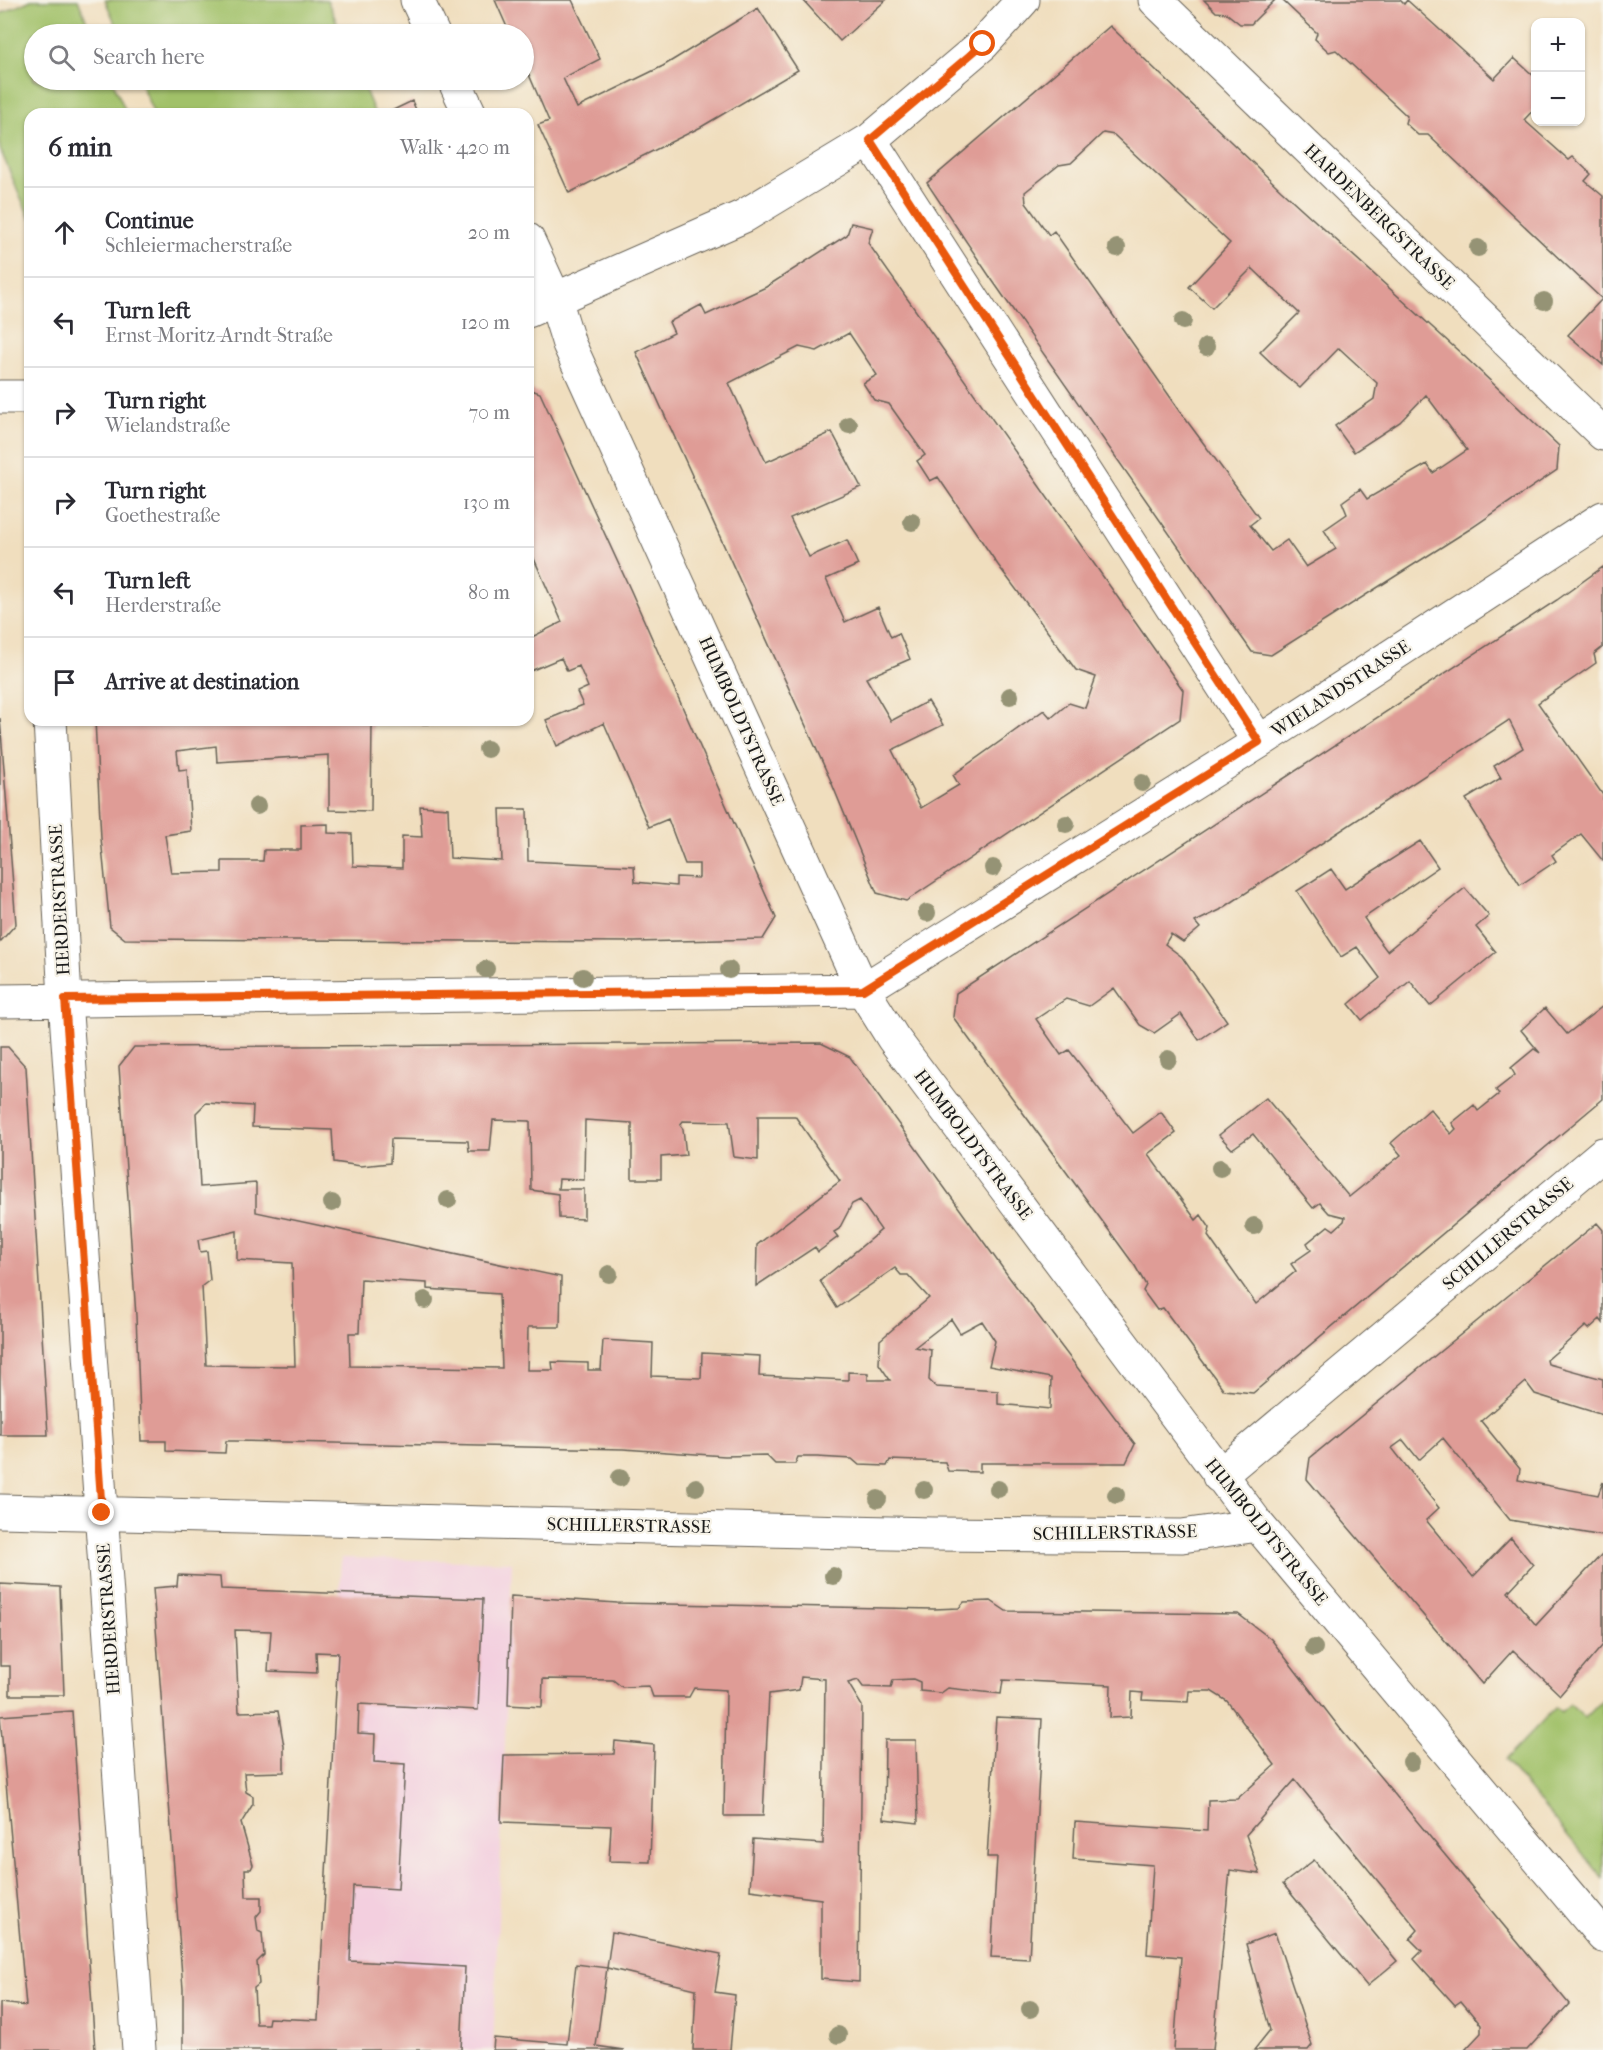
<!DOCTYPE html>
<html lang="en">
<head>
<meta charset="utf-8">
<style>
  :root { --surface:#fff; --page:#f7f7f7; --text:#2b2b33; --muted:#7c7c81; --line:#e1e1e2 }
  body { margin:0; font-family:"IM FELL French Canon",serif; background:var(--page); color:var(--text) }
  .controls { position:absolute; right:18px; top:18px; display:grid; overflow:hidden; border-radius:12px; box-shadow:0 2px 4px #0004 }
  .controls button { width:54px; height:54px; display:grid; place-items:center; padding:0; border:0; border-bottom:2px solid var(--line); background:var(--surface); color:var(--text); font:30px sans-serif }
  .stop { position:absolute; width:18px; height:18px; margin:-14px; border:4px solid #ea580c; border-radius:50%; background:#fff }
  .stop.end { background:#ea580c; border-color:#fff; box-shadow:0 2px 6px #0008 }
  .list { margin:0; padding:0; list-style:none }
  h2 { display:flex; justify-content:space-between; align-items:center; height:78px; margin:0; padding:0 24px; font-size:26px }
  h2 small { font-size:20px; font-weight:400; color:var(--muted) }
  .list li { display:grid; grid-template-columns:39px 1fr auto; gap:18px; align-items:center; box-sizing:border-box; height:90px; padding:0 24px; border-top:2px solid var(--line) }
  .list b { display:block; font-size:22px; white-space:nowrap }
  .list p { margin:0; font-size:20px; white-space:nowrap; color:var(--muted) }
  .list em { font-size:20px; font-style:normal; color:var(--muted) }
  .icon { flex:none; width:33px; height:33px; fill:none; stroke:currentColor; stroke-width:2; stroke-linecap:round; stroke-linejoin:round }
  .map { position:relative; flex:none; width:1603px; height:2050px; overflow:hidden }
  .search { position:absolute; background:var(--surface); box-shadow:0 2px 4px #0004; left:24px; top:24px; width:510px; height:66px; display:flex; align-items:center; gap:15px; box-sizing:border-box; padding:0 21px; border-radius:33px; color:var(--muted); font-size:22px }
  .panel { position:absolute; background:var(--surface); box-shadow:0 2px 4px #0004; left:24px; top:108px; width:510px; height:618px; border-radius:18px }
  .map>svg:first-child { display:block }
  .built { fill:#f3cfdf }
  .green { fill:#a1c169; stroke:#5e6e42; stroke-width:1.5 }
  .building { fill:#df9c96; fill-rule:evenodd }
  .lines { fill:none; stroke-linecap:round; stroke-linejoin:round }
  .minor-casing { stroke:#666055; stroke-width:35 }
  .minor { stroke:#fff; stroke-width:33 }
  .tree { fill:#959374 }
  .route { stroke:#ea580c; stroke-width:8 }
  .labels { text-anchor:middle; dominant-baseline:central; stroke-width:4.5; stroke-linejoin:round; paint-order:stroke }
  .street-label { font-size:18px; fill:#1c1c1c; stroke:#f7f3e8 }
</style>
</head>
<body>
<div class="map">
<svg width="1603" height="2050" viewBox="0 0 1603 2050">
  <rect width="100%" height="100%" fill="#f7f3e8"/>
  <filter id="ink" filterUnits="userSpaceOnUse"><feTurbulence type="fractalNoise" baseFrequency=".0167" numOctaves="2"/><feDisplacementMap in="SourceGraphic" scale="12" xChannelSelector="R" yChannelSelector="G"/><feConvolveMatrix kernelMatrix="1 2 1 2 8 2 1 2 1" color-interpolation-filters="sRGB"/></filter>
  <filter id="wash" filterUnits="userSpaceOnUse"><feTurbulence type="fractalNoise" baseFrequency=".008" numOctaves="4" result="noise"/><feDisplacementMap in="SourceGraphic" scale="24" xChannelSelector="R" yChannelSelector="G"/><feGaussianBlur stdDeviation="1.35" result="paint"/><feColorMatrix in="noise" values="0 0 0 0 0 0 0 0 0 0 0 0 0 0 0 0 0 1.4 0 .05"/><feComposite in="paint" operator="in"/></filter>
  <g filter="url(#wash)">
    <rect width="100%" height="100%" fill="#f0debe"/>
    <path class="built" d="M341,1558L512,1562L493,2050H317Z"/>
    <path class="green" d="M31,0H78L92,34H34V80H112L127,114H30V219L0,149V14Z
      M105,0H327L342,34H120Z
      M139,80H361L375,114H154Z
      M1603,1700V1878L1505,1760L1556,1707L1561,1712L1569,1704L1585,1718Z"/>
    <g id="blocks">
      <path class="building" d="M495,0H572L600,59L563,78L577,108L663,66L758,8L798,70L701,127L569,193L538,125L549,121L524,63V34H510Z
        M803,0H886L840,41Z
        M1204,0H1275L1251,24H1240L1226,13L1216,12Z
        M1282,0H1400L1404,4L1407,0L1494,79L1514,58L1536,78V107L1524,120L1569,160L1573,157L1591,174L1585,181L1603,196V365L1568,335L1602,299L1428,135H1418L1405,123L1407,116L1336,50L1329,52L1315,39L1317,33Z
        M1110,26L1281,190L1464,356L1559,446L1557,470L1470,529L1271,655L1252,652L990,277L927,183ZM1103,133L1114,135L1230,243L1189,287L1212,308L1252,268L1299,313L1260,352L1281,372L1300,388L1339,348L1377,383L1374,399L1335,426L1354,452L1400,422L1426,395L1467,450L1433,473L1427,464L1367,499L1360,489L1342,502L1347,514L1324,530L1336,549L1306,567L1287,540L1271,551L1250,525L1259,518L1187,421L1054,231L1049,235L1026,203L1025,192L1059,165L1071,163Z
        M412,101L418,114H385Z
        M851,223L873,228L868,243L1183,690L1180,719L906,901L877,893L830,779L636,352L674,333L669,322L701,305L706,315L766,287L847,235ZM849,333L877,375L863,383L874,400L889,404L925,455L917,461L930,481L938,477L998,565L1076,670L1096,677L1085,708L1069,703L1051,718L1044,710L953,775L959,785L921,808L892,750L943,725L928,701L891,721L866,678L910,659L899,633L891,637L878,607L845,622L826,579L858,565L847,540L809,557L790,518L861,487L832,432L766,462L729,383L799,347L817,351Z
        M528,389L540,393L631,591L776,918L763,939L635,942L125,939L110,927L101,838L95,720H429L428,724L372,723L371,811L329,810V755L217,762L216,746L177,751L179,770L187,769L191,831L165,835L171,873L222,872V861H263L264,850H301V825L328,824V833L352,834L353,866L402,868V836L422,837L420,806L448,808L450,858L502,861L500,809H527L528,861L634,866L635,882L676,886V877L699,878V864H685L668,819L649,827L604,723L557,746L546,720L583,705L577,692L588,687L579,666L567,671L561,658L528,672V639L562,622L531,552L528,553Z
        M1603,567V647L1594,654L1596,663L1538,703L1603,795V861L1581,834L1552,855L1556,861L1520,885L1466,799L1501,778L1494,766L1523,748L1509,720L1220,910L1195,922L1200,928L1183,942L1171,934L1165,944L1182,957L1227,1021L1199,1040L1181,1014L1154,1033L1140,1025L1114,988L1089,1006L1066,999L1036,1019L1061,1055L1069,1050L1133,1133L1161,1112L1176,1133L1148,1154L1196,1220L1201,1215L1210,1228L1208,1236L1256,1304L1296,1271L1291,1264L1311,1250L1307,1243L1328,1226L1334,1230L1344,1221L1345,1217L1329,1213L1320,1203L1313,1208L1253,1134L1232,1149L1219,1135L1266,1098L1349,1197L1401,1155L1391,1143L1430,1109L1451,1134L1456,1129L1452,1123L1474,1105L1478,1111L1499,1094L1496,1090L1515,1075L1511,1068L1534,1049L1540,1053L1521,1030L1545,1008L1567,1034L1603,1006V1099L1253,1393L1224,1390L1163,1308L1157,1310L1143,1291L1146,1285L1135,1266L953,1017L956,993L1557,600Z
        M0,718L16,924L0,942Z
        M1420,841L1438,867L1364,918L1375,935L1387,951L1465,888L1489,916L1476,927L1496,952L1430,1006L1410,981L1362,1020L1349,1004L1380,978L1357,947L1341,957L1297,891L1331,869L1345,889Z
        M821,1043L850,1057L1009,1277L1135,1444L1126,1463H980V1472L948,1471L945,1462L890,1460L887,1466L859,1465L852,1459L817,1457H798L795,1464H775L766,1455L725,1456L623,1449L234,1441H226L225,1453L166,1451V1441H141L136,1316L119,1066L134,1047ZM206,1103L253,1106L252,1127L332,1130L334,1162L361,1166L390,1163L391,1139L468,1141L469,1151H490L493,1120L530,1121L531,1190L558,1194L559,1218L584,1219V1189H558L559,1179L584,1180L585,1120L632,1123V1179H661V1157L686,1155L683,1129L680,1125L683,1121L729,1122L734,1157L758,1160V1116H795L840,1181L757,1245L756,1286L815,1247L818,1252L838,1237L834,1232L839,1229L852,1204L860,1200L881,1230L820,1281L837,1308L895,1268L901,1275H908L929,1298L880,1340L879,1364L890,1380H868V1373L848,1372V1380L759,1376L760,1356L702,1353L701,1378L652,1376L653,1343L603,1340L601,1370H588V1363L552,1362L553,1370H527L528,1327H560L561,1277L256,1212V1183L200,1187L196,1113ZM237,1231V1260L292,1263L295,1366L206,1365L202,1286L210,1280L207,1251L200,1252L198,1240ZM361,1279L427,1283V1289L499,1294L502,1368L350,1366L349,1333H359ZM951,1319L960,1333L982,1321L995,1341L989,1366L1051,1378L1050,1409L998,1404V1391L936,1387L929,1380L931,1350L915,1347Z
        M0,1047H8L26,1067L48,1435H0Z
        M1597,1223L1603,1230V1323L1600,1319L1589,1329L1586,1326L1547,1360L1548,1364L1603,1379V1415L1535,1394L1526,1382L1481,1421L1520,1469L1518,1480L1598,1495L1603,1482V1536L1510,1520L1443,1438L1419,1460L1403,1440L1392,1448L1439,1508L1426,1520L1473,1577L1511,1538L1533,1565L1508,1592L1536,1625L1603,1553V1645L1560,1695L1513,1650L1482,1684L1307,1479L1310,1458Z
        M178,1575L220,1577L221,1589L483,1599L478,1710L359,1704L358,1733L375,1734L374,1762L405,1764L398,1889L353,1886L350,1961L465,1967L461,2050H183V1989L153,1588L177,1586ZM235,1630L271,1631L268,1671L317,1673L316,1652L338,1653L318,2020L269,2018L268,2024H256L254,1988L259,1984L257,1962L264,1955L262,1933L258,1931L256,1917L261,1911V1897H246L245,1869H251L253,1865L241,1823L253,1804V1796L246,1792L244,1773L284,1772V1746L278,1711L239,1712Z
        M0,1584L60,1587L64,1695H10V1666H0Z
        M511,1596L617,1603L934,1609L959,1608L964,1602L991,1601L1006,1611L1238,1614L1271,1639L1342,1731L1569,2004L1527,2050H1465L1481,2033V2025L1461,2001L1455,2005L1414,1959L1422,1951L1410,1939L1418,1930L1295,1780L1246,1835L1260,1874L1230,1870L1213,2050H1174L1181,1957L1147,1954L1153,1865L1073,1859L1075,1822L1207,1831L1208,1800L1237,1799L1275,1765L1227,1701L1211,1691H1189L1188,1702L1142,1700L1143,1693L1132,1692L1131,1717L1110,1718L1111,1685L1003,1680L1001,1694L948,1688L941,1693L920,1691V1682L913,1679L893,1680L891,1688L863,1687L858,1680L848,1683L862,1706L859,1982L821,1979V1899L750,1890L753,1839L823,1844L825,1679L801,1677L799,1690L769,1694L763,1816H724L726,1690L694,1688L689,1697H653L649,1686L622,1687L613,1680L543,1679L542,1707L508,1705Z
        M72,1711L95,2050H0V2003L26,2006L0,1716Z
        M996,1717L1042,1719L1029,1959L991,1957L997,1857H987Z
        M885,1740H916L918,1823L884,1819Z
        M615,1741L654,1745L650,1862L609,1861L611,1826L501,1822L504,1755L614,1754Z
        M1314,1860L1397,1961L1367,1986L1283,1884Z
        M612,1932L721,1954L715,1992L735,1995L730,2050H693L696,1989L607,1968L596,2046L624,2050H493L494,2038L567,2044L576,1964L607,1968Z
        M1275,1933L1312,2045L1308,2050H1254L1270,2030L1246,1944Z"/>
    </g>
  </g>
  <g filter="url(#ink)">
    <use href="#blocks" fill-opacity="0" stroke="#666055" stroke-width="1.5"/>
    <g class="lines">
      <g class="minor-casing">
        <path id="minor" d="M417,0L433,34
          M1155,0L1603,434
          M454,80L470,114
          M870,140L1259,742
          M528,240L555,299L569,344L863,990L893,1038L1258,1525L1603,1936
          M528,311L744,216L870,140L983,44L1023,0
          M0,397H30
          M50,720L65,999L139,2050
          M0,1001L863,990L1259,742L1603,518
          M1219,1476L1603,1154
          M0,1511L932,1534L1182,1536L1258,1525"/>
      </g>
      <use href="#minor" class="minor"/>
    </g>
    <g class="tree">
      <circle cx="1117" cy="248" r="9"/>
      <circle cx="1478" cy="248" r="9"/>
      <circle cx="1544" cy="301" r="9"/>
      <circle cx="1183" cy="321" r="9"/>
      <circle cx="1206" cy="347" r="9"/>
      <circle cx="849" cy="425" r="9"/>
      <circle cx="912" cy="522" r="9"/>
      <circle cx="1010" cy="696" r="9"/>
      <circle cx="487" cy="749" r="9"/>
      <circle cx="1142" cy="783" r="9"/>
      <circle cx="257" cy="806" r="9"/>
      <circle cx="1066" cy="824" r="9"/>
      <circle cx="993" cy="868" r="9"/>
      <circle cx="927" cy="913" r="9"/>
      <circle cx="486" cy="969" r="9"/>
      <circle cx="729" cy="970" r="9"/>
      <circle cx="583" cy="977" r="9"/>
      <circle cx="1168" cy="1059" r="9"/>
      <circle cx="1220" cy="1168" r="9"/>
      <circle cx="448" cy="1200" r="9"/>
      <circle cx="332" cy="1203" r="9"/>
      <circle cx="1254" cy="1226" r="9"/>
      <circle cx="609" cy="1274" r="9"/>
      <circle cx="425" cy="1300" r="9"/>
      <circle cx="620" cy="1478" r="9"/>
      <circle cx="696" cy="1487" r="9"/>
      <circle cx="998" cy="1489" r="9"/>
      <circle cx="924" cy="1490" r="9"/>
      <circle cx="1116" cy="1495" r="9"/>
      <circle cx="878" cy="1499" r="9"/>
      <circle cx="833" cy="1576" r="9"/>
      <circle cx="1314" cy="1648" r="9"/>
      <circle cx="1411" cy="1762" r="9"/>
      <circle cx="1030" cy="2009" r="9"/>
      <circle cx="838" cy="2035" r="9"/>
    </g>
  </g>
  <g class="lines" filter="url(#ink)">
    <path class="route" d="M102,1513L65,999L863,990L1259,742L870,140L983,44"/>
  </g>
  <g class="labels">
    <g class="street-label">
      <text transform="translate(1379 217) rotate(44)">HARDENBERGSTRASSE</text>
      <text transform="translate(1341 689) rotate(-33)">WIELANDSTRASSE</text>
      <text transform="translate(741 721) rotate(66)">HUMBOLDTSTRASSE</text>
      <text transform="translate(60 900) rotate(-93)">HERDERSTRASSE</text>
      <text transform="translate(973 1145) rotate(53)">HUMBOLDTSTRASSE</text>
      <text transform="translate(1508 1234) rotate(-40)">SCHILLERSTRASSE</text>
      <text transform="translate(629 1526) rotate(1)">SCHILLERSTRASSE</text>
      <text transform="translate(1266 1532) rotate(51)">HUMBOLDTSTRASSE</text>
      <text transform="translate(1115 1533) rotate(-1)">SCHILLERSTRASSE</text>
      <text transform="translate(109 1619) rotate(-94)">HERDERSTRASSE</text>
    </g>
  </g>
</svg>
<div class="controls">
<button>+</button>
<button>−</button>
</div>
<div class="stop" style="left:983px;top:44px"></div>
<div class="stop end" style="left:102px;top:1513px"></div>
<div class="search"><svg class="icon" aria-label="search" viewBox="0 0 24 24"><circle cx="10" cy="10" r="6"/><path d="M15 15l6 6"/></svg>Search here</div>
<section class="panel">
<h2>6 min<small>Walk · 420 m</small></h2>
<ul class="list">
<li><svg class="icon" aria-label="ahead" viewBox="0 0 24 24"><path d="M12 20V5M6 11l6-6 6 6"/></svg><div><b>Continue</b><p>Schleiermacherstraße</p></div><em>20 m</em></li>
<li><svg class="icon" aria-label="left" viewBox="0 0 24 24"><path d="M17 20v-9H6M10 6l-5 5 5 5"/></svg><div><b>Turn left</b><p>Ernst-Moritz-Arndt-Straße</p></div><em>120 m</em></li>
<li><svg class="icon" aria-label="right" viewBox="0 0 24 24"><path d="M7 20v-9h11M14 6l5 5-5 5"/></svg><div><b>Turn right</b><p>Wielandstraße</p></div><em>70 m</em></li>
<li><svg class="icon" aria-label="right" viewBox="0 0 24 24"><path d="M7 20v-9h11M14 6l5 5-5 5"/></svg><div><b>Turn right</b><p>Goethestraße</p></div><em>130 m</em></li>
<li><svg class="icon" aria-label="left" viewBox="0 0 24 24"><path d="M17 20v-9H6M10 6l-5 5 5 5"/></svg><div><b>Turn left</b><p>Herderstraße</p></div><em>80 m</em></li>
<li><svg class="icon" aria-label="arrive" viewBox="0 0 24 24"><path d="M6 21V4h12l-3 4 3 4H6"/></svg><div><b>Arrive at destination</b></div></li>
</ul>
</section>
</div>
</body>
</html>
